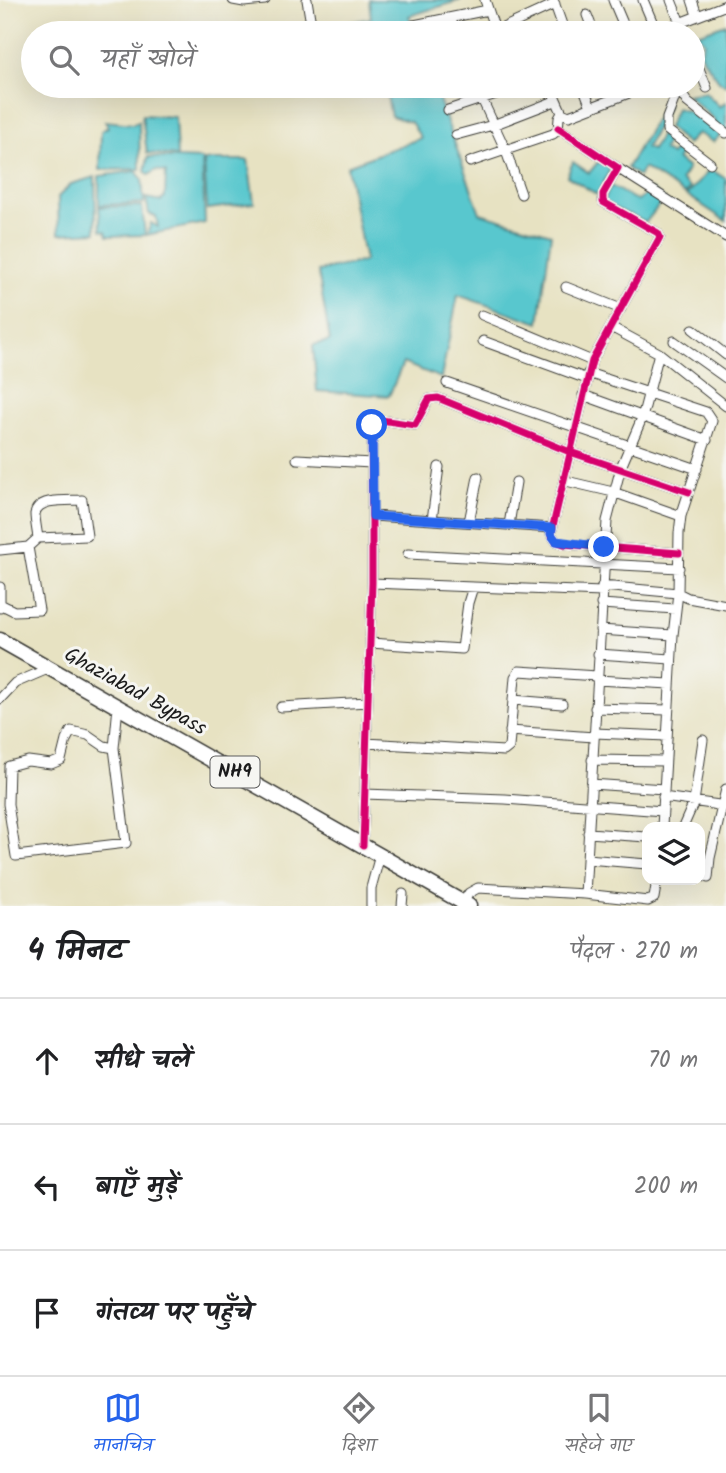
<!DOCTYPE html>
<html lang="hi">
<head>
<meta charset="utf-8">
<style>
  :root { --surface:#fff; --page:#f6f6f6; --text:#202124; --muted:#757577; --line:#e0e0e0; --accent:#2563eb }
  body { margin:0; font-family:Kalam,"Playpen Sans Deva",sans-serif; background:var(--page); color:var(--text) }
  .controls { position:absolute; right:21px; bottom:21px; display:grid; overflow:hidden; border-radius:14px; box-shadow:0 7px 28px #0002 }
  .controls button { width:63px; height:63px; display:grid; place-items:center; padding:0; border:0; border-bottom:2px solid var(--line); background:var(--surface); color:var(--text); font:35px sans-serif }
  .stop { position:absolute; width:21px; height:21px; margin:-16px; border:5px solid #2563eb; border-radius:50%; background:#fff }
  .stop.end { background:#2563eb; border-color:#fff; box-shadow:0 2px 7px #0008 }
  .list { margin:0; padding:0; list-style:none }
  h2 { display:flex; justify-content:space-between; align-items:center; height:91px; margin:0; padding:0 28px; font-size:30px }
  h2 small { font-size:23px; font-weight:400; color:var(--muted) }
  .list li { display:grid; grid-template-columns:46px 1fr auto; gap:21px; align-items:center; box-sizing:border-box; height:126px; padding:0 28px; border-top:2px solid var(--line) }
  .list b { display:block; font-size:26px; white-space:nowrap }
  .list em { font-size:23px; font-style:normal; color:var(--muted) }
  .icon { flex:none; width:38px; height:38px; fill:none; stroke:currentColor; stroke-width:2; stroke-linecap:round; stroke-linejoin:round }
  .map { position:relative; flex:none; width:726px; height:906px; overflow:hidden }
  .search { position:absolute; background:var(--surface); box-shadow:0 7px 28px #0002; left:21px; right:21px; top:21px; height:77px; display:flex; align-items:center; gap:18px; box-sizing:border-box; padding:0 24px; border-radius:38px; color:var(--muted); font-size:26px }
  .sheet { height:469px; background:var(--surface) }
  nav { display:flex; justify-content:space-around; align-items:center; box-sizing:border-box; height:98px; border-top:2px solid var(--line); background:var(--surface); font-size:19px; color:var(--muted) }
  nav a { display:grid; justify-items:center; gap:4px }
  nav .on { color:var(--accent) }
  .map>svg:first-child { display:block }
  .water { fill:#59c7ce; stroke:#3a7275; stroke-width:2 }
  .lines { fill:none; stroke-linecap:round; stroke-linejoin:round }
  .minor-casing { stroke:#3a3a35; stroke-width:11 }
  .highway-casing { stroke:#3a3a35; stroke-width:17 }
  .minor { stroke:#fff; stroke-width:9 }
  .highway { stroke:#fff; stroke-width:14 }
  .cycleway-casing { stroke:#f6f6f2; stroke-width:11 }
  .cycleway { stroke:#d6006c; stroke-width:7 }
  .route { stroke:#2563eb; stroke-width:9 }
  .labels { text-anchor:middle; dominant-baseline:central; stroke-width:6; stroke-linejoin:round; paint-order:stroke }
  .shield { fill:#f6f6f2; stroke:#5d5d5c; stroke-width:2 }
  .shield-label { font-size:19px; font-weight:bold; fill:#1c1c1c }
  .street-label { font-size:21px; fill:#1c1c1c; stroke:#f6f6f2 }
</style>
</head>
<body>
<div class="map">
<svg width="726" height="906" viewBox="0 0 726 906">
  <rect width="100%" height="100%" fill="#f6f6f2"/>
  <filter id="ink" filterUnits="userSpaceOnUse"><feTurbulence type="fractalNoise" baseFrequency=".0143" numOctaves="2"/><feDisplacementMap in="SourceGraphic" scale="14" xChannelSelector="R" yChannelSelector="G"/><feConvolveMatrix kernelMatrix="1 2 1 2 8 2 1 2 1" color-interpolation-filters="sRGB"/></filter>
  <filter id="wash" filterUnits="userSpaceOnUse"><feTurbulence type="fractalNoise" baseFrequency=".00686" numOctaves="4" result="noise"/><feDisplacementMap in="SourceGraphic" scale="28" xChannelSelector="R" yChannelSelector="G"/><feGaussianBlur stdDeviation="1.57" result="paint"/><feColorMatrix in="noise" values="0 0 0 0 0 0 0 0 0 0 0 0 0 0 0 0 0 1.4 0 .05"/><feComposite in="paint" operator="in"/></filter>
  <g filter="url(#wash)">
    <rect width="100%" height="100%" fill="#e7e2c2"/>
    <path class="water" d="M369,0H461L409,16L415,33H323L318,29L371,18Z
      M726,24V86L719,81L700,54L704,42L697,34Z
      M385,86H434L480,213L551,234L539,323L458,295L441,378L403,363L389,396L317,391L313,345L330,341L318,271L365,261L347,166L421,138L411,122L391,116Z
      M705,92L720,107L726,102V130L713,142L698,133L687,144L668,127L676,108L687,111L710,125L715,120L687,95Z
      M664,105L668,106L646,148L652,150L661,134L667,142L663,150L671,155L678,146L682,153L677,159L688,168L681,180L690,188L685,194L644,168L639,176L627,168Z
      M142,115L175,117L177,156L147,153Z
      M105,121L133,124L139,121L140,169L100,170L101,131L108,127Z
      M148,157L202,159L205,223L147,235L151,223L158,227L156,216L149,214L146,198L161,201L165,197L166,172L156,170L149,175L145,171Z
      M204,160H248L254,203L207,209Z
      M573,162L589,173L598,162L613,163L598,195L567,176Z
      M710,169L726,179V221L687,195Z
      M136,171L142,179L144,203L99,205V176Z
      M95,177L96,232L59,234L58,197L71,184Z
      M611,186L638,201L651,189L664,199L646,222L602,203Z
      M142,206L145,235L108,236L106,231L101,230L99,207Z"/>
  </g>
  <g filter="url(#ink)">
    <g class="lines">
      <g class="minor-casing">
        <path id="minor" d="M233,0L244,2L265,0
          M307,0L311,24
          M485,0L496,33
          M613,0L627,33
          M643,0L657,33
          M671,0L684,33
          M692,0L697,15
          M554,2L565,33
          M587,15L594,33
          M451,19L456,33
          M414,25L488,10
          M492,33L555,4
          M654,33L726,5
          M693,54L707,88
          M476,86L506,151L521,194
          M550,86L562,113
          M583,86L591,107
          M614,86L618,97
          M677,87L687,102L726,133
          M678,89L667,118V130L710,163
          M448,110L520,86
          M562,113L569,116L647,86
          M558,128L618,168L603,194V202L658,233L660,237L592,361L551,534L556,541L564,544L679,553
          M456,135L493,125L555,101
          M470,162L553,134L558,130L559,118L562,113
          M619,169L726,237
          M566,287L621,309
          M482,315L592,361
          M611,327L659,353L726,406
          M693,329L726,355
          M483,341L587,379
          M674,341L726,378
          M588,373L706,412L712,421L681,516L679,533L678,593L673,635L662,827
          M447,383L697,469
          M583,395L707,440
          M297,459L372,463
          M566,481L613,492L681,516
          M373,516L552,528
          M432,520L439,467
          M469,522L478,477
          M509,525L516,482
          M28,547L38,538L87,536L82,500C70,501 37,497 35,514C35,521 37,530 38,538
          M0,550L28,547L39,610L14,611L2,605
          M408,554L679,568
          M372,583L602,592
          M602,586L678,593L688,598L726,605
          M0,587V608
          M601,604L675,609
          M600,630L673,635
          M370,643L462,649L468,603L473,587
          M598,654L671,659
          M597,680L670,684
          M0,699L15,683L50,668
          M513,700L562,704
          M281,707L368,702
          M595,708L668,710
          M71,731L88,735L104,746L114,748L126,843L16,856L8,804L9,766L28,761L51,764L61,760L66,740Z
          M510,731L594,737
          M594,733L667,736
          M366,743L504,751L509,747L515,677L519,671L597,676
          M114,748L118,706
          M592,760L665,761
          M591,784L664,789
          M364,794L505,799L663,811
          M663,797L726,806
          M683,827L694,802L703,740
          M588,833L647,837
          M363,845L372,583V425L374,419L415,425L429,399L438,398L570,452L689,492
          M587,859L647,864
          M708,878L710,858L726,789
          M585,894L607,521L621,467L642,418L659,353
          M371,906V888L380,855
          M402,906L403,894
          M461,906L469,893L478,888L585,894L648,901L654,898L657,880"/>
      </g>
      <g class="highway-casing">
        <path id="highway" d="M0,640L469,906"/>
      </g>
      <use href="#minor" class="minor"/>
      <use href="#highway" class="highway"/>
      <g class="cycleway-casing">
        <path id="cycleway" d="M558,128L618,168L603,194V202L658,233L660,237L592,361L551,534L556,541L564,544L679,553
          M363,845L372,583V425L374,419L415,425L429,399L438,398L570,452L689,492"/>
      </g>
      <use href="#cycleway" class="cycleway"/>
    </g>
  </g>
  <g class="lines" filter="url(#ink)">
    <path class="route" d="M372,425L373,516L552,528L551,534L556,541L604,547"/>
  </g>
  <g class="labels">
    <rect class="shield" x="210.5" y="756.5" width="49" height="31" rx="5"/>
    <g class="shield-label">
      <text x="235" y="772">NH9</text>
    </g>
    <g class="street-label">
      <text transform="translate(135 692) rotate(29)">Ghaziabad Bypass</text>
    </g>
  </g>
</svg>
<div class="controls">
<button><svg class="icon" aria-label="layers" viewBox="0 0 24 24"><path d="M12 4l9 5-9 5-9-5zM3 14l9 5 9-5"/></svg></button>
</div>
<div class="stop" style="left:372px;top:425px"></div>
<div class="stop end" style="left:604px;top:547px"></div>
<div class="search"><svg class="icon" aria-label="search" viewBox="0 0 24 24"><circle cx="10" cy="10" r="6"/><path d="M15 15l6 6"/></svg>यहाँ खोजें</div>
</div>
<section class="sheet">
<h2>4 मिनट<small>पैदल · 270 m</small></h2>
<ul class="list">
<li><svg class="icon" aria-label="ahead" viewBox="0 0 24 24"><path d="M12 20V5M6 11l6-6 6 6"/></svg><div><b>सीधे चलें</b></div><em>70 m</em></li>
<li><svg class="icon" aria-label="left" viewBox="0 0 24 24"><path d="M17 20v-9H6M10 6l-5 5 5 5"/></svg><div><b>बाएँ मुड़ें</b></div><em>200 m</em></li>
<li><svg class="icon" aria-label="arrive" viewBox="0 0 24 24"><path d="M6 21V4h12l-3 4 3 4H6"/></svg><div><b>गंतव्य पर पहुँचे</b></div></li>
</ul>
</section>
<nav>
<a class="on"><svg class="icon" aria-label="map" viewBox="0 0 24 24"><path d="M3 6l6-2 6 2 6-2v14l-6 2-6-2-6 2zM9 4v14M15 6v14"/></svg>मानचित्र</a>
<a><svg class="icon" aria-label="directions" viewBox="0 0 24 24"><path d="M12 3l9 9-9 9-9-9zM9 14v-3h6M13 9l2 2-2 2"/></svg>दिशा</a>
<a><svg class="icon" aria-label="saved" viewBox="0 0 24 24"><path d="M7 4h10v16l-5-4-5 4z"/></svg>सहेजे गए</a>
</nav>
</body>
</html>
